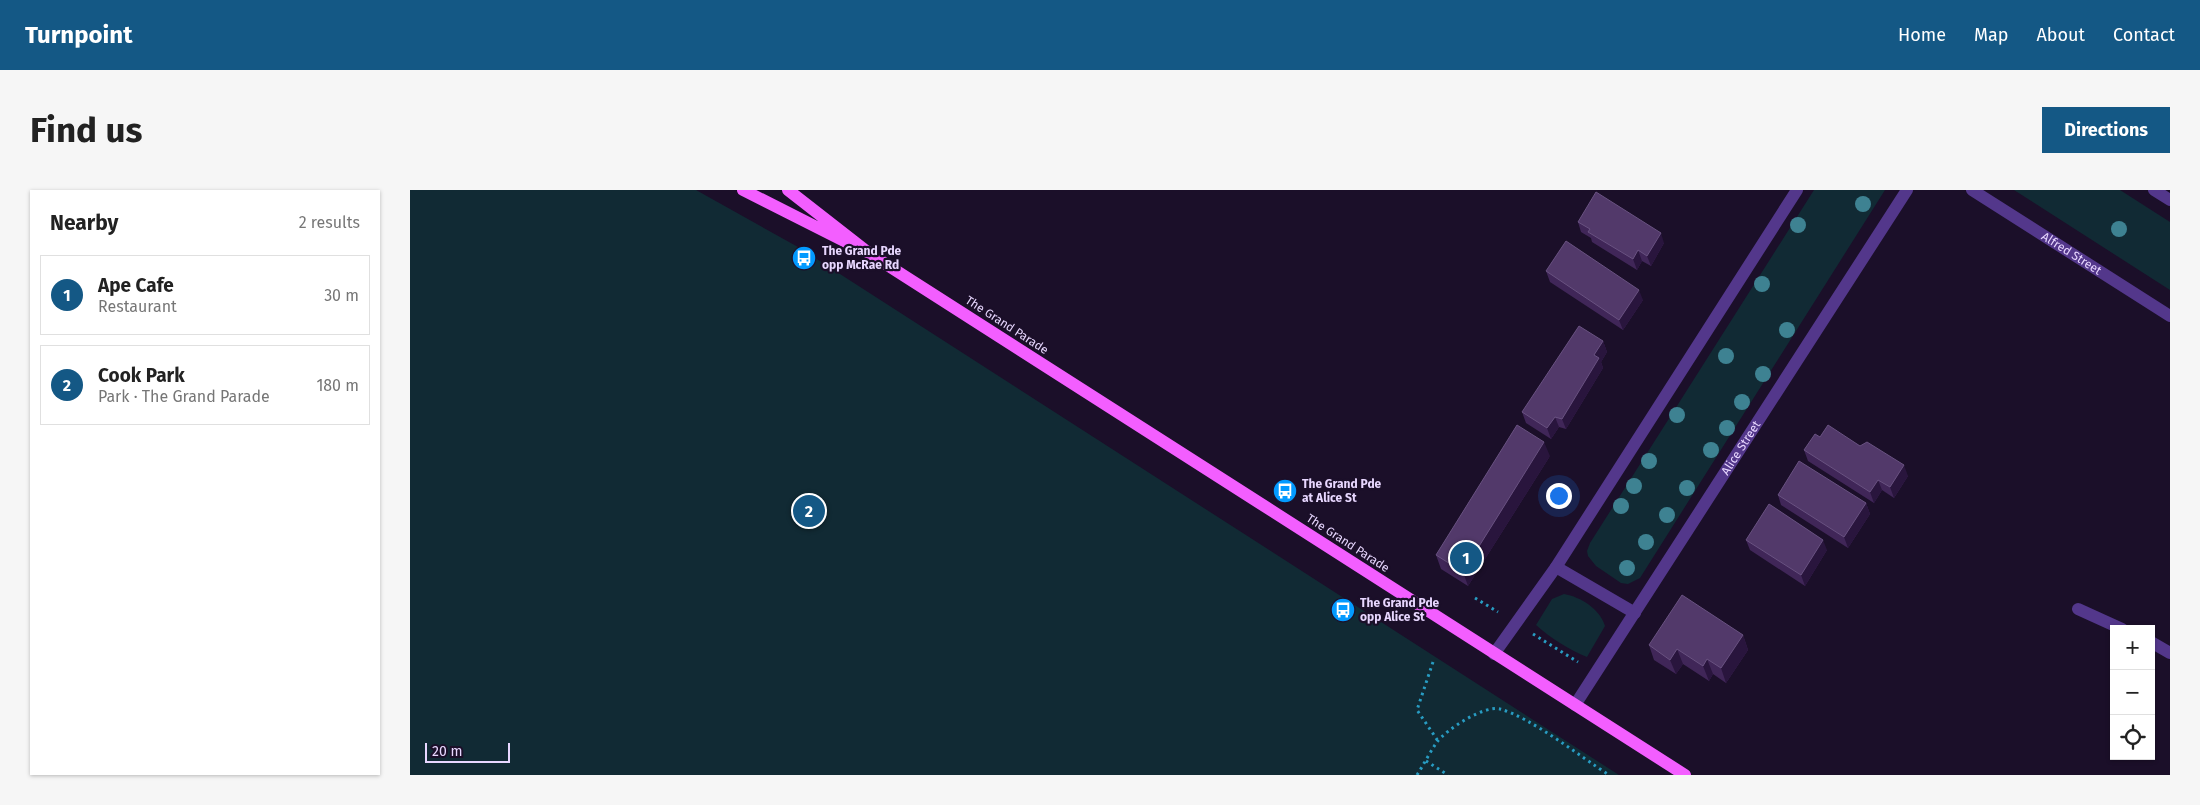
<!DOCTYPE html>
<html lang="en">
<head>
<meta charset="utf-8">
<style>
  :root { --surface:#fff; --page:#f6f6f6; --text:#222; --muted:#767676; --line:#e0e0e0; --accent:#145885 }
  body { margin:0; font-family:"Fira Sans",sans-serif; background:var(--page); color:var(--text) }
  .controls { position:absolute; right:15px; bottom:15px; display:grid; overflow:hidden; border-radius:0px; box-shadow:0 1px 4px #0004 }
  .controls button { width:45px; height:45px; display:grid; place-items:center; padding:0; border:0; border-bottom:1px solid var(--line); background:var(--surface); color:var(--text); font:25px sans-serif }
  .scale { position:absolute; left:15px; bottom:12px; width:85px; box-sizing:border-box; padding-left:5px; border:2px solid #e8d7ff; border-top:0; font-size:14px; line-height:18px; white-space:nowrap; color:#e8d7ff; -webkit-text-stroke:4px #1b0f29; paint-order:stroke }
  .you { position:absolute; left:1148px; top:305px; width:18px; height:18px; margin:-12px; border:4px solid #fff; border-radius:50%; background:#1a73e8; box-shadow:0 0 0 8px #1a73e833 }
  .badge { display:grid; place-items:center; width:32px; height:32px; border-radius:50%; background:var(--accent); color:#fff; font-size:16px; font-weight:700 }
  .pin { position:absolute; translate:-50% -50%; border:2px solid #fff; box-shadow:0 1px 5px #0006 }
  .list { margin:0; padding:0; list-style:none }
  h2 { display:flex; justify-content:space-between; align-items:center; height:65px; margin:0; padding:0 20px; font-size:21px }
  h2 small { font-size:16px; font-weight:400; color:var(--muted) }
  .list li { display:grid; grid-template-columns:32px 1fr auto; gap:15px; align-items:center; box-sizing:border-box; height:80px; margin:0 10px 10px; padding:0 10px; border:1px solid var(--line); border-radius:0px }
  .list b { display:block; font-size:19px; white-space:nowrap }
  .list p { margin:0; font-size:16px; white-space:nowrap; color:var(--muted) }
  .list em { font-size:16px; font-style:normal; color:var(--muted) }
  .icon { flex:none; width:28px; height:28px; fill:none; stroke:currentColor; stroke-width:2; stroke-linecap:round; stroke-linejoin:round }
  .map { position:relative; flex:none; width:1760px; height:585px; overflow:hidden; border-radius:0px }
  header { display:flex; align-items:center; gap:30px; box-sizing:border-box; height:70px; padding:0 25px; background:var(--accent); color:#fff }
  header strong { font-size:24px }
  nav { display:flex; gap:28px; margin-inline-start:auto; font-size:18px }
  .intro { display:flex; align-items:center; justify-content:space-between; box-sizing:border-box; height:120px; padding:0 30px }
  h1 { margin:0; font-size:35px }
  .button { padding:12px 22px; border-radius:0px; background:var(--accent); color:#fff; font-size:18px; font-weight:700 }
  main { display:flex; gap:30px; padding:0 30px }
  aside { flex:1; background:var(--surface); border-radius:0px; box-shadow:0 1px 4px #0004 }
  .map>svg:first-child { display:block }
  .green { fill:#112a34 }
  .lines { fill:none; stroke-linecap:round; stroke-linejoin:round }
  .path { stroke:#289cc2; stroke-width:3; stroke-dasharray:2.5 4; stroke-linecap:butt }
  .minor { stroke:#53378b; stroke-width:12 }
  .major { stroke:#f35eff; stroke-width:12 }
  .tree { fill:#3e8292 }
  .wall { fill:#402658 }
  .shaded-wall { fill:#29153d }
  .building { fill:#52396a; stroke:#695281 }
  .labels { text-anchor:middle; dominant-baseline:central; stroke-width:4.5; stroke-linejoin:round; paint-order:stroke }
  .poi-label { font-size:12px; font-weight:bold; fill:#e8d7ff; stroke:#1b0f29; text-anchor:start }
  .street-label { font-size:12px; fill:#e8d7ff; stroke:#1b0f29 }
</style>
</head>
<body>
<header>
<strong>Turnpoint</strong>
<nav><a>Home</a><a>Map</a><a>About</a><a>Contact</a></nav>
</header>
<div class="intro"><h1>Find us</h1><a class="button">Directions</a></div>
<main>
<aside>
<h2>Nearby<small>2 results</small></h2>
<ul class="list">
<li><span class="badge">1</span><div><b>Ape Cafe</b><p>Restaurant</p></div><em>30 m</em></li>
<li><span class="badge">2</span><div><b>Cook Park</b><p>Park · The Grand Parade</p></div><em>180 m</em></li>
</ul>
</aside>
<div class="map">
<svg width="1760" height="585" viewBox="0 0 1760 585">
  <rect width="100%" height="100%" fill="#1b0f29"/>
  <path class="green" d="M0,0H286L388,57L1209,585H0Z
    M1404,0H1475L1230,388L1218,394L1211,393L1186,376L1178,366L1177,361L1180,353Z
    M1604,0H1710L1760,32V100Z
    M1154,404C1171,407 1190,419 1195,436L1177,467C1160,460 1140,448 1126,435L1142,409Z"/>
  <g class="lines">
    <path class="path" d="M1065,408L1088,422
      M1123,444L1168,472
      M1023,472L1007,520L1028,551
      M1016,571L1038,585
      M1007,585C1014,574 1020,562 1027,552C1037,539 1074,515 1090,519C1120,527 1171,567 1199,585"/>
    <g class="minor">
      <path id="s1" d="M1562,0L1760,126"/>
      <path d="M1744,0L1760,10"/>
      <path d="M1146,377L1225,423"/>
      <path d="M1668,419L1712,439"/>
      <path d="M1741,452L1760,463"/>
      <path d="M1084,464L1146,377L1387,0"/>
      <path id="s2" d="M1165,515L1497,0"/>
    </g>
    <path class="major" d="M333,0L436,52
      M378,0L460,64L1275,585"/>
  </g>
  <g class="tree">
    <circle cx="1453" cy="14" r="8"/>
    <circle cx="1388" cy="35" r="8"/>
    <circle cx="1709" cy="39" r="8"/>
    <circle cx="1352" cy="94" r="8"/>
    <circle cx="1377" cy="140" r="8"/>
    <circle cx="1316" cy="166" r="8"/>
    <circle cx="1353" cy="184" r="8"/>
    <circle cx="1332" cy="212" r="8"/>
    <circle cx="1267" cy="225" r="8"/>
    <circle cx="1317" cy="238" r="8"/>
    <circle cx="1301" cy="260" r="8"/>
    <circle cx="1239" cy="271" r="8"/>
    <circle cx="1224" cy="296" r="8"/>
    <circle cx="1277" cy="298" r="8"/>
    <circle cx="1211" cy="316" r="8"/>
    <circle cx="1257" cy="325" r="8"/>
    <circle cx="1236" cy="352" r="8"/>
    <circle cx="1217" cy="378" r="8"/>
  </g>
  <path class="wall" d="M1168,32L1254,53L1241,76L1232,71L1227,80L1182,52L1181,48L1171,42Z
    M1136,81L1233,110L1213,140L1140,92Z
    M1193,151L1197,162L1191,172L1193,178L1156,239L1149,237L1141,249L1116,233L1112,222Z
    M1410,247L1450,256L1498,286L1484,308L1472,300L1464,313L1398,271L1394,260Z
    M1140,266L1058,396L1031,379L1026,365Z
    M1368,305L1456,313L1460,324L1438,358L1371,315Z
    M1336,350L1417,360L1395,396L1340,360Z
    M1333,445L1338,460L1316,493L1303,484L1299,491L1273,474L1266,484L1244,470L1239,455Z"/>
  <path class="shaded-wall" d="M1251,43L1254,53L1241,76L1237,66Z
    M1228,60L1232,71L1227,80L1223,69Z
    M1229,100L1233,110L1213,140L1209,130Z
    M1193,151L1197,162L1191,172L1193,178L1156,239L1152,229L1184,165Z
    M1145,227L1149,237L1141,249L1137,238Z
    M1134,252L1140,266L1058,396L1053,382Z
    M1494,275L1498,286L1484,308L1480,297Z
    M1468,290L1472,300L1464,313L1460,302Z
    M1456,313L1460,324L1438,358L1434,347Z
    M1413,350L1417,360L1395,396L1391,385Z
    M1333,445L1338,460L1316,493L1311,478Z
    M1267,459L1273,474L1266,484L1260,470Z
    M1297,469L1303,484L1299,491L1293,476Z"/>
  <path class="building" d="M1186,2L1251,43L1237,66L1228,60L1223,69L1178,42L1180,39L1168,32Z
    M1156,51L1229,100L1209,130L1136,81Z
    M1169,136L1193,151L1184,165L1189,168L1152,229L1145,227L1137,238L1112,222Z
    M1107,235L1134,252L1053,382L1026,365Z
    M1418,235L1450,256L1457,252L1494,275L1480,297L1468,290L1460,302L1394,260L1405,244L1410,247Z
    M1389,271L1456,313L1434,347L1368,305Z
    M1359,314L1413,350L1391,385L1336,350Z
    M1272,405L1333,445L1311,478L1297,469L1293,476L1267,459L1260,470L1239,455Z"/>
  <defs>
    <g id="bus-disc" transform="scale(1.25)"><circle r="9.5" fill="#039aff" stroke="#1b0f29"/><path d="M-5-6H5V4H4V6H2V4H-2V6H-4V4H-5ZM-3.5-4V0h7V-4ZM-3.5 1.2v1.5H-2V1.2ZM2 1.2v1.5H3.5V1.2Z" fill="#fff"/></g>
  </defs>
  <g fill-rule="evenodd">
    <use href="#bus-disc" x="394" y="68"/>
    <use href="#bus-disc" x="875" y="301"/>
    <use href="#bus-disc" x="933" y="420"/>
  </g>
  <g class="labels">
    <g class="poi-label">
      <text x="412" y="61">The Grand Pde<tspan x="412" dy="14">opp McRae Rd</tspan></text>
      <text x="892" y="294">The Grand Pde<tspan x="892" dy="14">at Alice St</tspan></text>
      <text x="950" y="413">The Grand Pde<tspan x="950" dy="14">opp Alice St</tspan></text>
    </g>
    <g class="street-label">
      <text stroke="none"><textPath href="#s1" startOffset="118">Alfred Street</textPath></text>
      <text transform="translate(597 135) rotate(33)">The Grand Parade</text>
      <text stroke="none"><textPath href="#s2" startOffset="306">Alice Street</textPath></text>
      <text transform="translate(938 353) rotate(33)">The Grand Parade</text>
    </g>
  </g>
</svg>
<div class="controls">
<button>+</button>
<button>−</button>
<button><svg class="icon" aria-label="locate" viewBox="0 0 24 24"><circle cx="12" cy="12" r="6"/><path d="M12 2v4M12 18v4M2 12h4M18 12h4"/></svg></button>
</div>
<div class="scale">20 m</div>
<div class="you"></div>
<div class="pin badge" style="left:1056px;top:368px">1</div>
<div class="pin badge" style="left:399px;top:321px">2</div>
</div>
</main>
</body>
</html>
